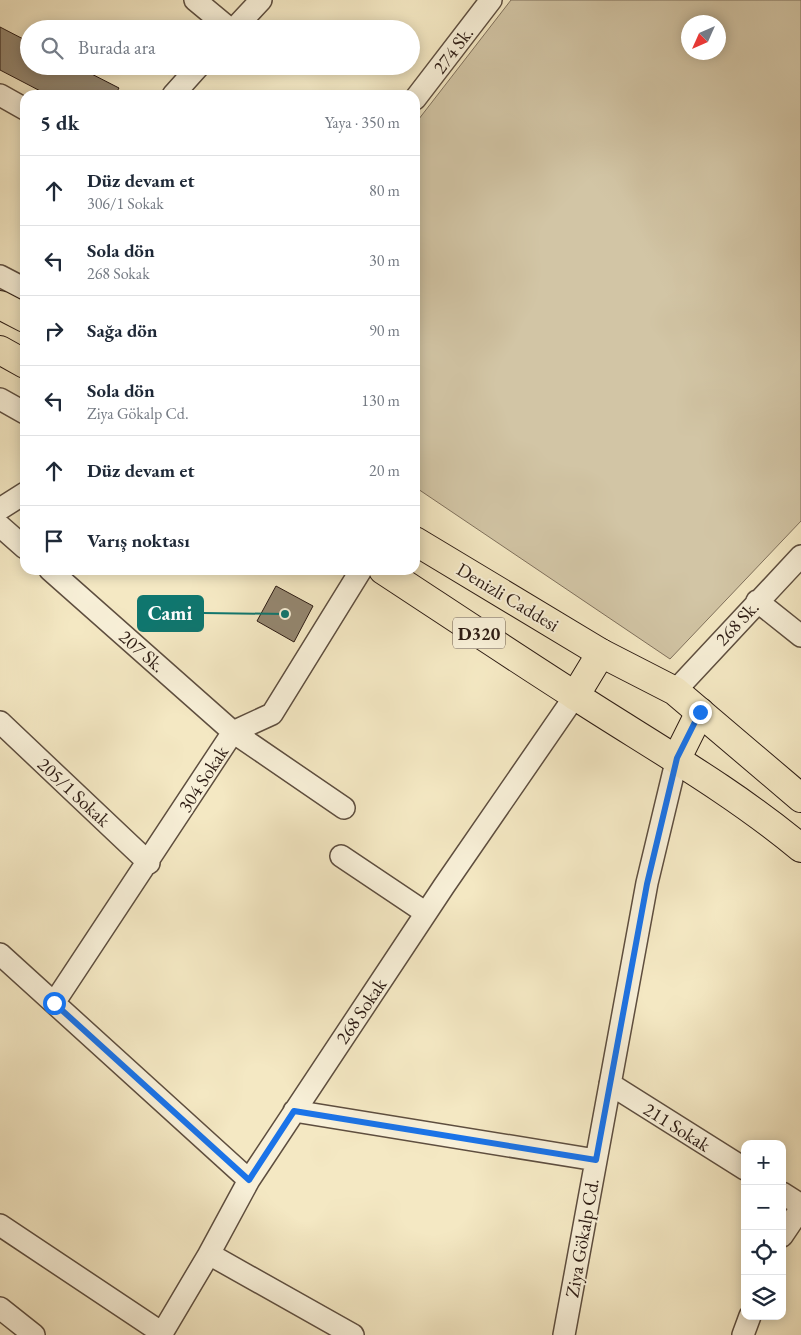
<!DOCTYPE html>
<html lang="tr">
<head>
<meta charset="utf-8">
<style>
  :root { --surface:#fff; --page:#f2f2f3; --text:#1f2937; --muted:#747a83; --line:#e0e1e3 }
  body { margin:0; font-family:"EB Garamond",serif; background:var(--page); color:var(--text) }
  .controls { position:absolute; right:15px; bottom:15px; display:grid; overflow:hidden; border-radius:10px; box-shadow:0 2px 12px #0003 }
  .controls button { width:45px; height:45px; display:grid; place-items:center; padding:0; border:0; border-bottom:1px solid var(--line); background:var(--surface); color:var(--text); font:25px sans-serif }
  .compass { position:absolute; left:681px; top:15px; width:45px; height:45px; border-radius:50%; background:var(--surface); box-shadow:0 2px 12px #0003; rotate:225deg }
  .stop { position:absolute; width:15px; height:15px; margin:-11px; border:4px solid #1a73e8; border-radius:50%; background:#fff }
  .stop.end { background:#1a73e8; border-color:#fff; box-shadow:0 1px 5px #0008 }
  .list { margin:0; padding:0; list-style:none }
  h2 { display:flex; justify-content:space-between; align-items:center; height:65px; margin:0; padding:0 20px; font-size:21px }
  h2 small { font-size:16px; font-weight:400; color:var(--muted) }
  .list li { display:grid; grid-template-columns:32px 1fr auto; gap:15px; align-items:center; box-sizing:border-box; height:70px; padding:0 20px; border-top:1px solid var(--line) }
  .list b { display:block; font-size:19px; white-space:nowrap }
  .list p { margin:0; font-size:16px; white-space:nowrap; color:var(--muted) }
  .list em { font-size:16px; font-style:normal; color:var(--muted) }
  .icon { flex:none; width:28px; height:28px; fill:none; stroke:currentColor; stroke-width:2; stroke-linecap:round; stroke-linejoin:round }
  .map { position:relative; flex:none; width:801px; height:1335px; overflow:hidden }
  .search { position:absolute; background:var(--surface); box-shadow:0 2px 12px #0003; left:20px; top:20px; width:400px; height:55px; display:flex; align-items:center; gap:12px; box-sizing:border-box; padding:0 18px; border-radius:28px; color:var(--muted); font-size:19px }
  .panel { position:absolute; background:var(--surface); box-shadow:0 2px 12px #0003; left:20px; top:90px; width:400px; height:485px; border-radius:15px }
  .map>svg:first-child { display:block }
  .green { fill:#d2c5a5; stroke:#7f705c; fill-rule:evenodd }
  .building { fill:#94866f; stroke:#2c1b13 }
  .lines { fill:none; stroke-linecap:round; stroke-linejoin:round }
  .minor-casing { stroke:#5e4e3f; stroke-width:24 }
  .major-casing { stroke:#2c1b13; stroke-width:30 }
  .highway-casing { stroke:#2c1b13; stroke-width:30 }
  .minor { stroke:#f8f0d8; stroke-width:21 }
  .major { stroke:#f4e8c3; stroke-width:28 }
  .highway { stroke:#f4e8c3; stroke-width:28 }
  .route { stroke:#1a73e8; stroke-width:6 }
  .labels { text-anchor:middle; dominant-baseline:central; stroke-width:4; stroke-linejoin:round; paint-order:stroke }
  .shield { fill:#f8f0d8; stroke:#695b4e; stroke-width:1 }
  .shield-label { font-size:18px; font-weight:bold; fill:#2c1b13 }
  .street-label { font-size:19px; fill:#2c1b13; stroke:#f8f0d8 }
  .leader { fill:none; stroke:#0f766e; stroke-width:2 }
  .callout-dot { fill:#0f766e; stroke:#f8f0d8; stroke-width:2 }
  .callout { fill:#0f766e; stroke:#0f766e; stroke-width:2 }
  .callout-label { font-size:20px; text-anchor:middle; font-weight:bold; fill:#fff }
</style>
</head>
<body>
<div class="map">
<svg width="801" height="1335" viewBox="0 0 801 1335">
  <rect width="100%" height="100%" fill="#f4e8c3"/>
  <filter id="stains"><feTurbulence type="fractalNoise" baseFrequency=".004" numOctaves="4"/><feColorMatrix values="0 0 0 0 .2 0 0 0 0 .09 0 0 0 0 .02 0 0 0 .5 -.17"/></filter>
  <radialGradient id="worn" r=".72"><stop offset=".6" stop-color="#630" stop-opacity="0"/><stop offset="1" stop-color="#630" stop-opacity=".3"/></radialGradient>
  <path class="green" d="M511,0H801V521L670,659L415,487V124ZM688,22H718V52H688Z"/>
  <path class="building" d="M0,27L29,42V66H76L119,88L115,95H48L0,70Z
    M276,586L313,606L294,642L257,621Z"/>
  <g class="lines">
    <g class="minor-casing">
      <path id="minor" d="M195,0L230,29
        M234,29L261,0
        M0,95L25,109
        M173,95L199,66
        M415,99L491,0
        M0,276L25,289
        M0,399L25,413
        M0,509L25,493
        M0,526L25,548
        M50,570L233,732L344,808
        M757,601L801,636
        M675,691L801,556
        M0,722L149,863
        M341,856L426,913
        M0,954L249,1180
        M54,1003L233,732L272,714L361,570
        M610,1084L745,1169
        M294,1111L596,1160
        M782,1193L801,1205
        M0,1225L162,1333
        M782,1236L801,1208
        M209,1254L353,1335
        M0,1308L34,1335
        M161,1335L209,1254L249,1180L444,886L575,696
        M564,1335L647,883L677,758
        M743,1335L750,1316"/>
    </g>
    <g class="major-casing">
      <path id="major" d="M575,696L601,653
        M677,758L700,712"/>
    </g>
    <g class="highway-casing">
      <path id="highway" d="M0,305L25,318
        M0,350L25,364
        M415,541L601,653L675,691L801,798
        M383,570C447,612 510,654 574,695C651,745 730,789 801,848"/>
    </g>
    <use href="#minor" class="minor"/>
    <use href="#major" class="major"/>
    <use href="#highway" class="highway"/>
  </g>
  <g class="lines">
    <path class="route" d="M54,1003L249,1180L294,1111L596,1160L647,884L677,758L700,712"/>
  </g>
  <g class="labels">
    <rect class="shield" x="453" y="617.5" width="52" height="31" rx="4"/>
    <g class="shield-label">
      <text x="479" y="633">D320</text>
    </g>
    <g class="street-label">
      <text transform="translate(453 50) rotate(-53)">274 Sk.</text>
      <text transform="translate(508 597) rotate(31)">Denizli Caddesi</text>
      <text transform="translate(737 623) rotate(-47)">268 Sk.</text>
      <text transform="translate(142 651) rotate(41)">207 Sk.</text>
      <text transform="translate(203 779) rotate(-57)">304 Sokak</text>
      <text transform="translate(74 792) rotate(43)">205/1 Sokak</text>
      <text transform="translate(361 1011) rotate(-56)">268 Sokak</text>
      <text transform="translate(677 1127) rotate(32)">211 Sokak</text>
      <text transform="translate(582 1238) rotate(-80)">Ziya Gökalp Cd.</text>
    </g>
  </g>
  <path class="leader" d="M285 614L203 613"/>
  <circle class="callout-dot" cx="285" cy="614" r="5"/>
  <rect class="callout" x="138" y="596" width="65" height="35" rx="5"/>
  <g class="callout-label">
    <text x="170" y="620">Cami</text>
  </g>
  <rect width="100%" height="100%" filter="url(#stains)"/>
  <rect width="100%" height="100%" fill="url(#worn)"/>
</svg>
<div class="controls">
<button>+</button>
<button>−</button>
<button><svg class="icon" aria-label="locate" viewBox="0 0 24 24"><circle cx="12" cy="12" r="6"/><path d="M12 2v4M12 18v4M2 12h4M18 12h4"/></svg></button>
<button><svg class="icon" aria-label="layers" viewBox="0 0 24 24"><path d="M12 4l9 5-9 5-9-5zM3 14l9 5 9-5"/></svg></button>
</div>
<svg class="compass" viewBox="-18 -18 36 36"><path d="M0-13l5 13h-10z" fill="#e53935"/><path d="M0 13l5-13h-10z" fill="#747a83"/></svg>
<div class="stop" style="left:54px;top:1003px"></div>
<div class="stop end" style="left:700px;top:712px"></div>
<div class="search"><svg class="icon" aria-label="search" viewBox="0 0 24 24"><circle cx="10" cy="10" r="6"/><path d="M15 15l6 6"/></svg>Burada ara</div>
<section class="panel">
<h2>5 dk<small>Yaya · 350 m</small></h2>
<ul class="list">
<li><svg class="icon" aria-label="ahead" viewBox="0 0 24 24"><path d="M12 20V5M6 11l6-6 6 6"/></svg><div><b>Düz devam et</b><p>306/1 Sokak</p></div><em>80 m</em></li>
<li><svg class="icon" aria-label="left" viewBox="0 0 24 24"><path d="M17 20v-9H6M10 6l-5 5 5 5"/></svg><div><b>Sola dön</b><p>268 Sokak</p></div><em>30 m</em></li>
<li><svg class="icon" aria-label="right" viewBox="0 0 24 24"><path d="M7 20v-9h11M14 6l5 5-5 5"/></svg><div><b>Sağa dön</b></div><em>90 m</em></li>
<li><svg class="icon" aria-label="left" viewBox="0 0 24 24"><path d="M17 20v-9H6M10 6l-5 5 5 5"/></svg><div><b>Sola dön</b><p>Ziya Gökalp Cd.</p></div><em>130 m</em></li>
<li><svg class="icon" aria-label="ahead" viewBox="0 0 24 24"><path d="M12 20V5M6 11l6-6 6 6"/></svg><div><b>Düz devam et</b></div><em>20 m</em></li>
<li><svg class="icon" aria-label="arrive" viewBox="0 0 24 24"><path d="M6 21V4h12l-3 4 3 4H6"/></svg><div><b>Varış noktası</b></div></li>
</ul>
</section>
</div>
</body>
</html>
